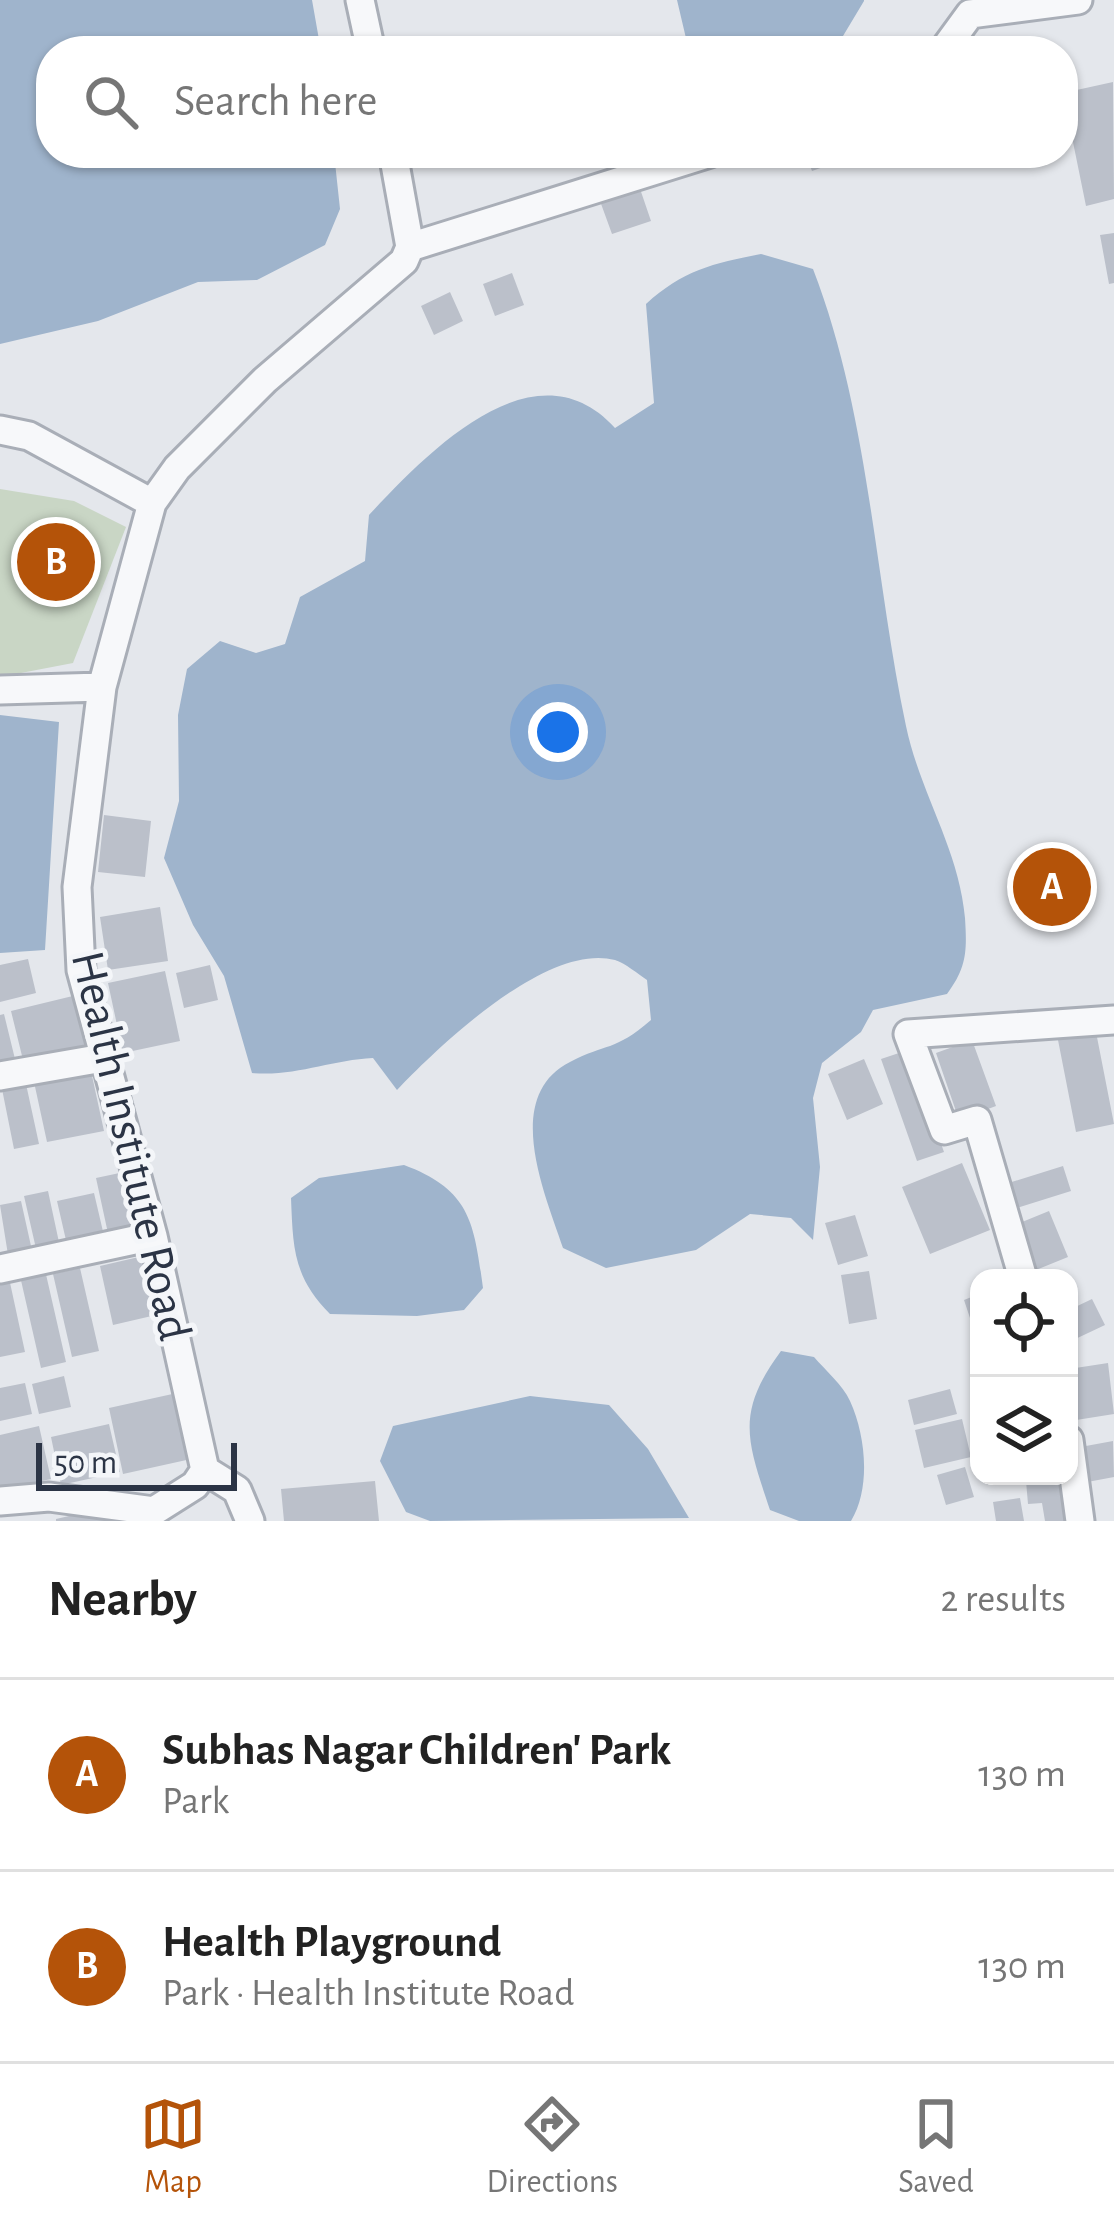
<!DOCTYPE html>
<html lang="en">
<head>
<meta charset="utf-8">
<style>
  :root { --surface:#fff; --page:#f6f6f6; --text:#222; --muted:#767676; --line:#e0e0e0; --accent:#b45309 }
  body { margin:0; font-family:"Alegreya Sans",sans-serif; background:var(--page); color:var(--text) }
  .controls { position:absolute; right:36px; bottom:36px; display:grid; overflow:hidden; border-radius:24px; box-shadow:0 3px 9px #0004 }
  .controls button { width:108px; height:108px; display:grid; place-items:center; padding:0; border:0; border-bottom:3px solid var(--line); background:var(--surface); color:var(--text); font:60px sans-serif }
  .scale { position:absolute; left:36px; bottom:30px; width:201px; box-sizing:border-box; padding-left:12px; border:6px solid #2b3445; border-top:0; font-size:33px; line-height:42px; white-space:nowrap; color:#2b3445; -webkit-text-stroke:9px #f4f6f9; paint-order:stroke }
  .you { position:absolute; left:558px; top:732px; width:42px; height:42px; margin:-30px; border:9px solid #fff; border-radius:50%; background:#1a73e8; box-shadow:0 0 0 18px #1a73e833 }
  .badge { display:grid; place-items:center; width:78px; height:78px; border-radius:50%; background:var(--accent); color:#fff; font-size:39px; font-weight:700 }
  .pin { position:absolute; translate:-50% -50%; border:6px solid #fff; box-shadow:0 3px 12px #0006 }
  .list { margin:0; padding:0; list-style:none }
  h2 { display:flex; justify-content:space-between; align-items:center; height:156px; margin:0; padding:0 48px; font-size:51px }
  h2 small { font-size:39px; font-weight:400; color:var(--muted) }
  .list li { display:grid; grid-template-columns:78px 1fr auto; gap:36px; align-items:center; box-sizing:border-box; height:192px; padding:0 48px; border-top:3px solid var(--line) }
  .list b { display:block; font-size:45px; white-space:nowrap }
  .list p { margin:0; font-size:39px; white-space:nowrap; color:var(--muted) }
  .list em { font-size:39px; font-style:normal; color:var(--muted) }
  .icon { flex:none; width:66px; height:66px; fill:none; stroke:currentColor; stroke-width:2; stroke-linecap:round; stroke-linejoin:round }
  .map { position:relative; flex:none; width:1114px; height:1521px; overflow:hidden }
  .search { position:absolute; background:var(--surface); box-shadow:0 3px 9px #0004; left:36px; right:36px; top:36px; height:132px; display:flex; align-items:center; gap:30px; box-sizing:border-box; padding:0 42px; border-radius:48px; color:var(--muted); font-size:45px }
  .sheet { height:540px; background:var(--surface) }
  nav { display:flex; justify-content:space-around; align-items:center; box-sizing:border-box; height:168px; border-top:3px solid var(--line); background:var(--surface); font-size:33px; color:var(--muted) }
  nav a { display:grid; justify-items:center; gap:6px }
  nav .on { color:var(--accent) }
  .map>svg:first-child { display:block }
  .green { fill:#c9d6c5 }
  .water { fill:#9fb4cc }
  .building { fill:#bbc0ca }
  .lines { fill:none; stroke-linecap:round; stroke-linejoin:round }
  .minor-casing { stroke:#a9aeb7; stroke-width:33 }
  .minor { stroke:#f7f8fa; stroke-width:27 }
  .labels { text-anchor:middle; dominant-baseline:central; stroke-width:10; stroke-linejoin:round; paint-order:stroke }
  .street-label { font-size:48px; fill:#2b3445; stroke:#f4f6f9 }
</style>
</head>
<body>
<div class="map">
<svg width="1114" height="1521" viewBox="0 0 1114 1521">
  <rect width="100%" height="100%" fill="#e4e7ec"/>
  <path class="green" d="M0,489L74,501L126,527L73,663L0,677Z"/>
  <path class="water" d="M0,0H312L321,51H51V153H334L340,209L325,245L257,280L198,282L98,321L0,344Z
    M677,0H864V1L834,51H689Z
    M761,254L813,269C869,414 874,574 906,726C920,793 959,849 965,918C967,951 967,967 947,994L873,1010L861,1032L822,1063L813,1098L820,1167L813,1240L791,1218L750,1214L696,1250L606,1268L563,1248C546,1196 501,1097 570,1062C606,1043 614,1052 651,1020L647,980C638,974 625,963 615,960C547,942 439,1046 397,1090L373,1058C331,1060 294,1077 252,1073L224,976L193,925L164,858L179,801L178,715L187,669L220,641L256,653L285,644L300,597L365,561L369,515C428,452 535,340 615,428L654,403L646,304C682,271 713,263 761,254Z
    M0,715L59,722L45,950L0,953Z
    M404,1165C471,1190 474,1223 483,1288L464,1310L417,1316L330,1314C293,1277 293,1247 291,1198L319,1178Z
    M781,1351L814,1357C825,1370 843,1385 850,1401C866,1436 871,1488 851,1521H799L770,1510C747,1441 735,1413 781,1351Z
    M530,1396L609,1405L648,1449L689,1518L430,1521L406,1512L380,1461L393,1426Z"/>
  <path class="building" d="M1113,82L1114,199L1086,206L1063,93Z
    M805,153H860V154L812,171Z
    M636,177L651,221L612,234L596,190Z
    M1114,233V283L1109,284L1100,235Z
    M512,273L524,305L495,316L483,284Z
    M450,292L463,321L434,335L421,306Z
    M104,815L151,821L145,877L98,872Z
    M160,907L168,961L108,970L100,917Z
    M28,959L36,993L0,1002V965Z
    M210,965L218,1000L184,1008L176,973Z
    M165,971L180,1041L123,1053L108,983Z
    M81,994L93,1047L24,1064L11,1011Z
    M4,1014L15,1059L0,1063V1015Z
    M1096,1032L1114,1124L1076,1132L1058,1040Z
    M972,1040L996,1106L959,1120L936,1053Z
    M908,1050L944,1152L917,1161L881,1059Z
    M864,1059L883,1104L847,1120L828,1074Z
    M91,1071L104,1131L47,1142L34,1082Z
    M26,1084L39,1144L14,1149L2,1089Z
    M962,1163L990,1230L930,1254L902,1187Z
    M1063,1166L1071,1191L1010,1210L1002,1185Z
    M129,1171L143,1230L109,1238L96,1178Z
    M48,1191L60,1247L37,1253L24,1196Z
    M94,1193L105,1240L68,1249L57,1201Z
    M21,1201L33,1255L9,1261L0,1205Z
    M1049,1211L1068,1257L1031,1272L1012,1226Z
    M855,1215L868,1256L838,1265L825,1223Z
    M143,1256L156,1315L113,1325L100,1266Z
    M80,1268L99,1351L72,1357L53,1274Z
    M45,1270L66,1362L41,1368L20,1276Z
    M869,1271L877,1319L849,1324L841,1275Z
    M9,1278L25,1352L0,1357V1280Z
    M979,1294V1329L974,1330L964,1300Z
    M1092,1299L1105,1325L1069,1342V1310Z
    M1108,1363L1114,1414L1070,1421L1069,1369Z
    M64,1376L71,1407L39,1414L32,1384Z
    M25,1383L32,1414L0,1421V1388Z
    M950,1389L957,1414L914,1425L908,1400Z
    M177,1393L191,1459L123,1474L109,1408Z
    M962,1419L971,1457L924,1468L915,1430Z
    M109,1424L120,1472L61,1485L51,1437Z
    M39,1426L51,1479L0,1490V1435Z
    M1113,1441L1114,1477L1082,1483L1075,1448Z
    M965,1467L974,1497L946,1505L937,1475Z
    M1060,1477L1065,1521H1045L1042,1503L1028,1504L1026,1481Z
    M375,1481L379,1521H284L281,1489Z
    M1020,1498L1024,1521H996L993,1502Z
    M104,1508L107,1521H56V1519Z"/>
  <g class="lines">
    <g class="minor-casing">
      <path id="minor" d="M360,0L371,51
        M943,51L970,14L1078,0
        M410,247L710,153
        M0,430L29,436L152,503
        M0,690L102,687
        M0,1076L103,1058
        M0,1269L153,1236
        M1023,1278L977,1120L944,1130L908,1034L1114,1020
        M1069,1440L1080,1521
        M205,1470L237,1490L250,1521
        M0,1501L49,1497L154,1511
        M154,1511L195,1485L205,1470L153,1236L81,970L77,887L102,687L152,503L177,468L265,380L404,261L410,247L393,153"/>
    </g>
    <use href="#minor" class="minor"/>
  </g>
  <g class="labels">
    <g class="street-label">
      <text transform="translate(130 1146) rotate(77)">Health Institute Road</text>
    </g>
  </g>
</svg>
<div class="controls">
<button><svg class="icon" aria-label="locate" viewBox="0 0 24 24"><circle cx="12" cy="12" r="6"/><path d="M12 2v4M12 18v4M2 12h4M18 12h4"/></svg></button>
<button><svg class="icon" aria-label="layers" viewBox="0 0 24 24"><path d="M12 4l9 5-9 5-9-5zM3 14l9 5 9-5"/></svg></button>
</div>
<div class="scale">50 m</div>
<div class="you"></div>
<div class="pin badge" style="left:1052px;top:887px">A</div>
<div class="pin badge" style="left:56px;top:562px">B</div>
<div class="search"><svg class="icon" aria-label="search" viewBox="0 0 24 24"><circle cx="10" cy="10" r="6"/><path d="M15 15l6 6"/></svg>Search here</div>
</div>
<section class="sheet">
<h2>Nearby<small>2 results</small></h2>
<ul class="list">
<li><span class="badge">A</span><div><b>Subhas Nagar Children' Park</b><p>Park</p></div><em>130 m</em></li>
<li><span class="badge">B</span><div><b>Health Playground</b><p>Park · Health Institute Road</p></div><em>130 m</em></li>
</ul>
</section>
<nav>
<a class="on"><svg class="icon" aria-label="map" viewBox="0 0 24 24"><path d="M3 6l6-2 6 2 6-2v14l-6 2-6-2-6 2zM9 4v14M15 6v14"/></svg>Map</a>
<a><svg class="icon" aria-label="directions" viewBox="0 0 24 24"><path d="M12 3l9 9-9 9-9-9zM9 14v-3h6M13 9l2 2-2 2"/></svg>Directions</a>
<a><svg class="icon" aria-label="saved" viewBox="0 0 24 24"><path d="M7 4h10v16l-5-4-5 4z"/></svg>Saved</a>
</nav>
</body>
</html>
